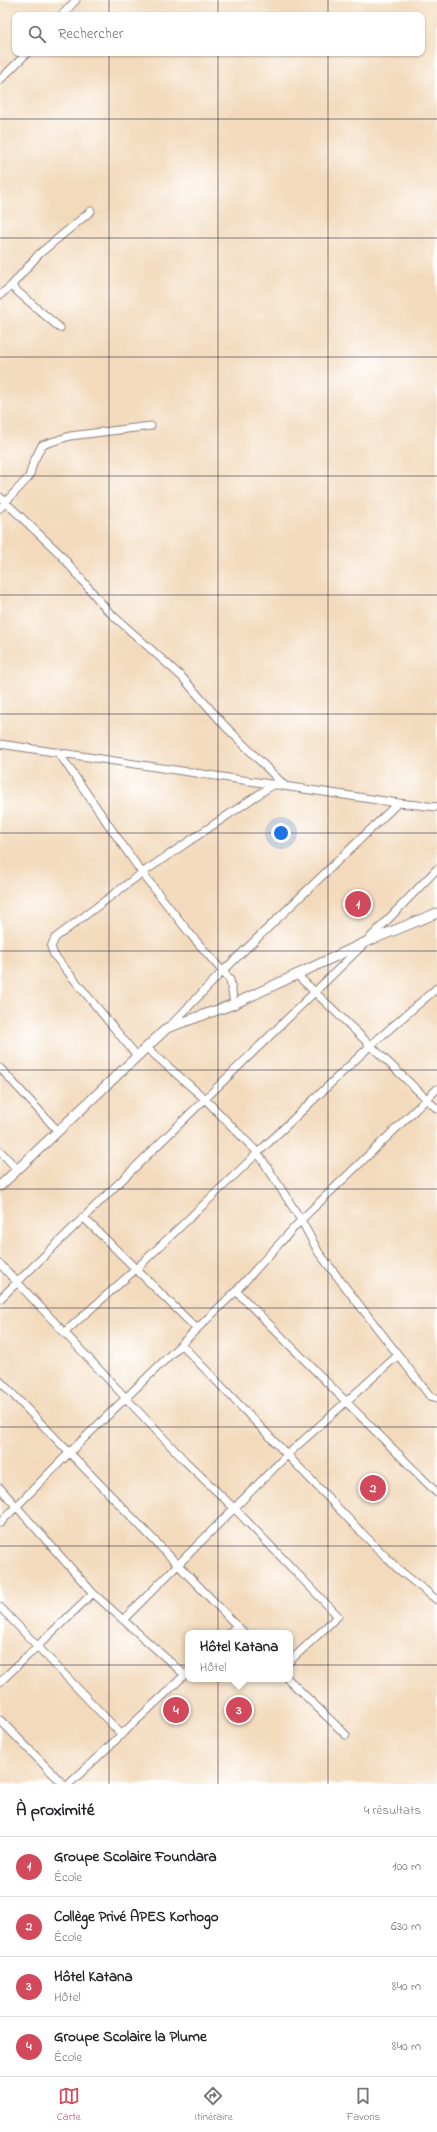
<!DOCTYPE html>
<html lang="fr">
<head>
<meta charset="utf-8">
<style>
  :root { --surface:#fff; --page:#f6f6f6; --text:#202124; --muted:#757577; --line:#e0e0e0; --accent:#d1495b }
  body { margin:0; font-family:"Indie Flower",sans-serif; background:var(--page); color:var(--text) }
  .you { position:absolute; left:281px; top:833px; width:14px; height:14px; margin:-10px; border:3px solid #fff; border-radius:50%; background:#1a73e8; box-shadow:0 0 0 6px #1a73e833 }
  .badge { display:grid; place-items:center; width:26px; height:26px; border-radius:50%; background:var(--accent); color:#fff; font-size:13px; font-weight:700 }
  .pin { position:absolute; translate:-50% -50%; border:2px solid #fff; box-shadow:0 1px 4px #0006 }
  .popup { position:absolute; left:185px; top:1630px; width:108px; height:52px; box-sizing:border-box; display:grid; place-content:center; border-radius:8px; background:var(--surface); filter:drop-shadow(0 1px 3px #0005); font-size:13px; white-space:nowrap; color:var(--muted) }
  .popup b { font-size:15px; color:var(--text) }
  .popup::after { content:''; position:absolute; left:50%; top:100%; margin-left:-8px; border:8px solid transparent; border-top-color:var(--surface) }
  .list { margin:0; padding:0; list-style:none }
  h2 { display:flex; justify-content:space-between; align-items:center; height:52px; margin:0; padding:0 16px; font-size:17px }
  h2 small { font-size:13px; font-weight:400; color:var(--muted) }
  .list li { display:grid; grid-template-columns:26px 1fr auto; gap:12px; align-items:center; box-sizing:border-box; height:60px; padding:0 16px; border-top:1px solid var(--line) }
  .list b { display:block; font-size:15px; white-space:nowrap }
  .list p { margin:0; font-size:13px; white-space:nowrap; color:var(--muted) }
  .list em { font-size:13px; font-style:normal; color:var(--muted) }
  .icon { flex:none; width:22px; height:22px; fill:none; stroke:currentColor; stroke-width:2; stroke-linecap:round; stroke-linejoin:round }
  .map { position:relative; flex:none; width:437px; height:1784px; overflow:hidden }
  .search { position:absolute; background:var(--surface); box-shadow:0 1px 3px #0004; left:12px; right:12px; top:12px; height:44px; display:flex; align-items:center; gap:10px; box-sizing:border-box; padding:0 14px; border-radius:8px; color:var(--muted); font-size:15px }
  .sheet { height:292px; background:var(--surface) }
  nav { display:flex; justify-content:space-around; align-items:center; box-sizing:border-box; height:56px; border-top:1px solid var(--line); background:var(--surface); font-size:11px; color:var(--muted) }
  nav a { display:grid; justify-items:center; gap:2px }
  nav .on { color:var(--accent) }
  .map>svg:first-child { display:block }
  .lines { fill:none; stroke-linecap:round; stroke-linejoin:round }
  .minor-casing { stroke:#8a7e7c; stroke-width:9 }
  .tertiary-casing { stroke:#8a7e7c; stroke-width:11 }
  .minor { stroke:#fff; stroke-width:7 }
  .tertiary { stroke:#fff; stroke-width:9 }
  .grid { fill:none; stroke:#22223b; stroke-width:1; stroke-opacity:0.55 }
</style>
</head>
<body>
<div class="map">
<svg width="437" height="1784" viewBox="0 0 437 1784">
  <rect width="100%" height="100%" fill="#fff"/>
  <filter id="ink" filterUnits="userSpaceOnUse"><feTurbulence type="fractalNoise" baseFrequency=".025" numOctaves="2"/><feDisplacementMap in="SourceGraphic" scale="8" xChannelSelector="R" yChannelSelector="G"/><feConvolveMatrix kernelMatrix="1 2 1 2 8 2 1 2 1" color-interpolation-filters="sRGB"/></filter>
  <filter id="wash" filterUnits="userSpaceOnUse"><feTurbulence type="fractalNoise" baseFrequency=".012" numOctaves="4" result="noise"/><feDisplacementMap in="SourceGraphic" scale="16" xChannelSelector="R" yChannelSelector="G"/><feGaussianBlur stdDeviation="0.9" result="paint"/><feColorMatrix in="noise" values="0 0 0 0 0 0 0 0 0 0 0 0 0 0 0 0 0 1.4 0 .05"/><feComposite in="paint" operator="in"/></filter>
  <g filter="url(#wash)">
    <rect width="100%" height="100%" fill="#f3dabc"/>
  </g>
  <g filter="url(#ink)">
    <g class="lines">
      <g class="minor-casing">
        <path id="minor" d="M62,15L76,0
          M0,80L27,53
          M11,286L60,328
          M0,295L11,286L39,254L91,211
          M0,497L60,554L108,611L182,677L225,726L285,786
          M0,508L29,477L33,463L42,445L70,436L151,426
          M0,744L398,803L437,807
          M58,752L142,873L191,935L230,980L234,1004
          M296,974L437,1109
          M169,1027L223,971L398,803
          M147,1048L205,1099L258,1153L301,1220L319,1253L430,1396L437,1398
          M137,1056L54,955L51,947L55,938L142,873L274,784
          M0,1068L58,1131
          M0,1151L17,1169
          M83,1217L197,1329
          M0,1264L185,1461L235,1509L338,1616L290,1661
          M236,1291L437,1493
          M0,1299L366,942L437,869
          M65,1332L136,1269L371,1045L437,988
          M182,1345L363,1534L398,1569L437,1600
          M0,1381L244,1633
          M0,1488L93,1593L185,1675
          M0,1523L70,1452L236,1291L301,1220L437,1089
          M0,1607L122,1735
          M124,1619L288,1454L398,1355
          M229,1633L237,1626
          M288,1679L346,1735
          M0,1682L93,1593
          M0,1720L63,1784
          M69,1784L188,1672"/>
      </g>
      <g class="tertiary-casing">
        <path id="tertiary" d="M0,1186L167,1028L234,1004L366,942L437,913"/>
      </g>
      <use href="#minor" class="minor"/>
      <use href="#tertiary" class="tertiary"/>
    </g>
  </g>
  <path class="grid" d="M109,0V15M218,0V15M328,0V15M109,53V1784M218,53V1784M328,53V1784M0,119H437M0,238H437M0,357H437M0,476H437M0,595H437M0,714H437M0,833H437M0,951H437M0,1070H437M0,1189H437M0,1308H437M0,1427H437M0,1546H437M0,1665H437"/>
</svg>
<div class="you"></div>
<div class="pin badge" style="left:358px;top:904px">1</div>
<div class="pin badge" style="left:373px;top:1488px">2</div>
<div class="pin badge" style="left:239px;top:1710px">3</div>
<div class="popup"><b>Hôtel Katana</b>Hôtel</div>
<div class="pin badge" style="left:176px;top:1710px">4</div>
<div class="search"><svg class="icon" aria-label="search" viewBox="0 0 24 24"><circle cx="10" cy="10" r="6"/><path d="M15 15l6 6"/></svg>Rechercher</div>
</div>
<section class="sheet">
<h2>À proximité<small>4 résultats</small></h2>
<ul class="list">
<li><span class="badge">1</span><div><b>Groupe Scolaire Foundara</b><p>École</p></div><em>100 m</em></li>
<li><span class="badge">2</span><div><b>Collège Privé APES Korhogo</b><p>École</p></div><em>630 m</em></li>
<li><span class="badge">3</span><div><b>Hôtel Katana</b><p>Hôtel</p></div><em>840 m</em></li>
<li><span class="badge">4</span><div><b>Groupe Scolaire la Plume</b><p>École</p></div><em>840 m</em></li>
</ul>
</section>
<nav>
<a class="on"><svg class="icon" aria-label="map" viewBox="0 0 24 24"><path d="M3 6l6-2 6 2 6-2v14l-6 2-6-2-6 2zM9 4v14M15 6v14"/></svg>Carte</a>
<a><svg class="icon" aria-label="directions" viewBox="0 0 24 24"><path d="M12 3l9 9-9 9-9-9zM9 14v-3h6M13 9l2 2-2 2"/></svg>Itinéraire</a>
<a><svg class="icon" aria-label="saved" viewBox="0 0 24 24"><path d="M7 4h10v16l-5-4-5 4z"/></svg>Favoris</a>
</nav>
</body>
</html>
